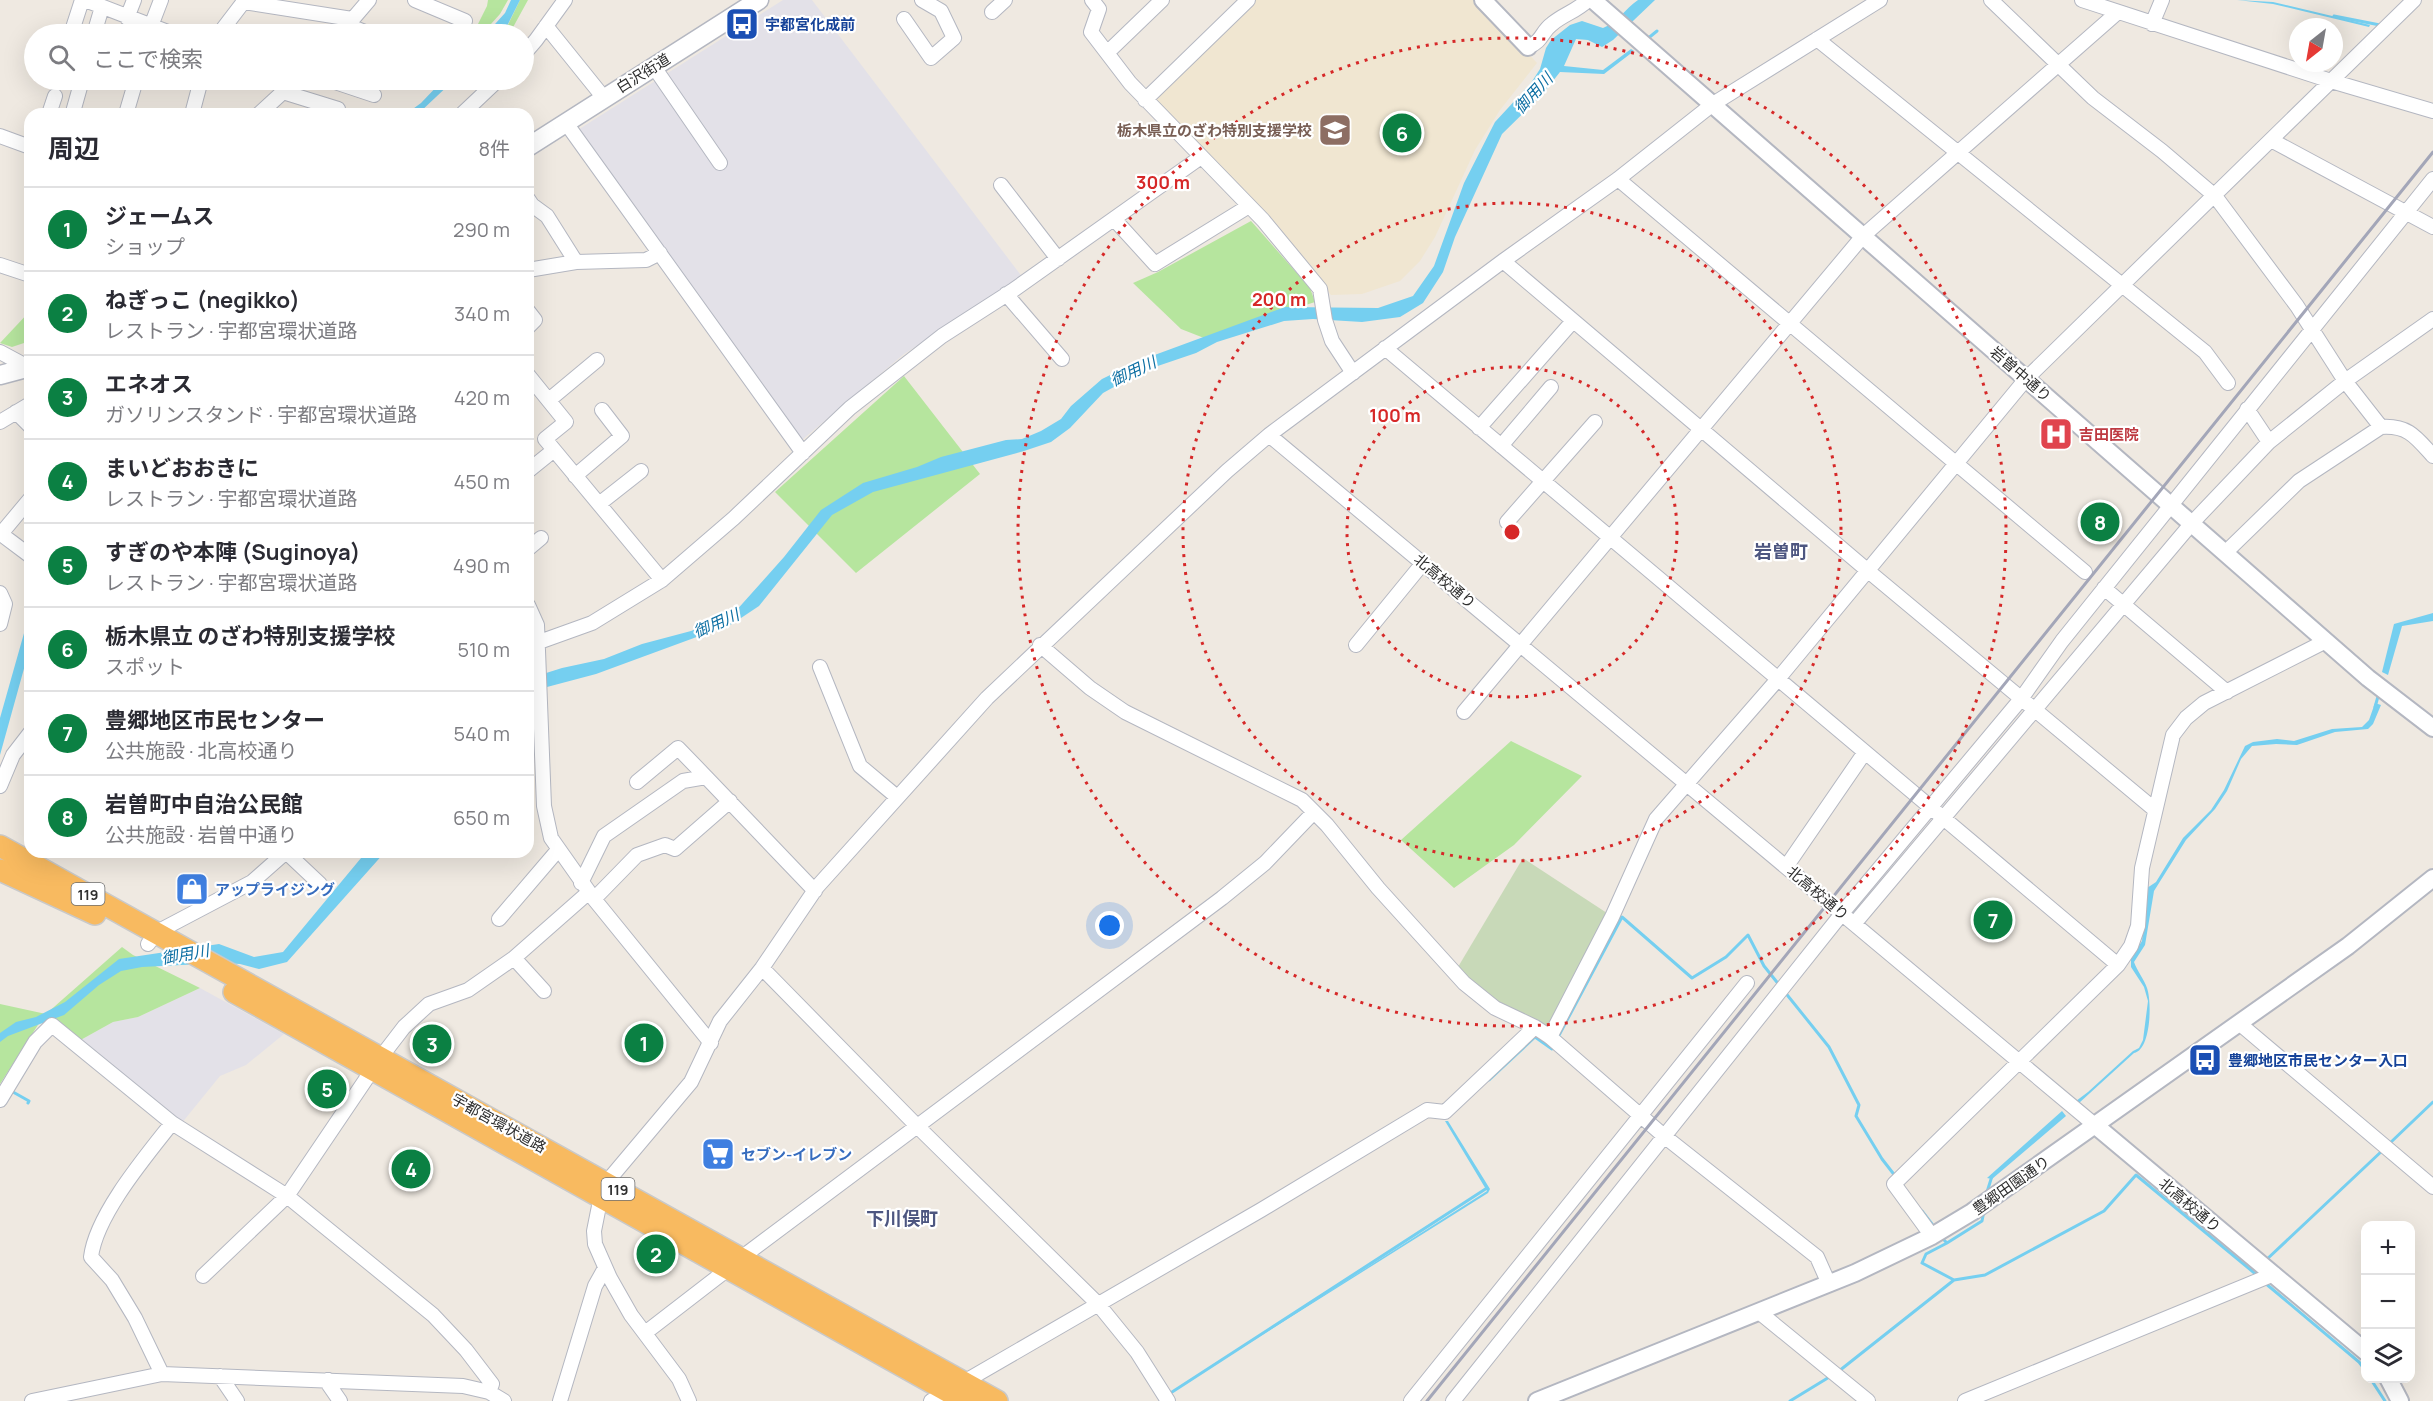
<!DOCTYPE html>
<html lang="ja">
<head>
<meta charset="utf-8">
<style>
  :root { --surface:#fff; --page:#f7f7f7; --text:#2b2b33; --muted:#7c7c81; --line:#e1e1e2; --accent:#0b8043 }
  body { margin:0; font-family:Manrope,"Noto Sans JP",sans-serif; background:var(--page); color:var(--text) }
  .controls { position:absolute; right:18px; bottom:18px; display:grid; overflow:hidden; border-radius:12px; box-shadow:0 6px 24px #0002 }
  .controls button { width:54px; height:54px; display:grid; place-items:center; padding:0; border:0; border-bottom:2px solid var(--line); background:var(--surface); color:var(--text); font:30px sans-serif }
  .compass { position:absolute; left:2289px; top:18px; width:54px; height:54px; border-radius:50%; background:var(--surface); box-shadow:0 6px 24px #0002; rotate:211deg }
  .you { position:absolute; left:1110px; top:926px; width:21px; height:21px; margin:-15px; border:4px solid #fff; border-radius:50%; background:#1a73e8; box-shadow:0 0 0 9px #1a73e833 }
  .badge { display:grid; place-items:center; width:39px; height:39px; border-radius:50%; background:var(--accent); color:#fff; font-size:20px; font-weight:700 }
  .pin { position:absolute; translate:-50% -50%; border:3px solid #fff; box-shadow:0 2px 6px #0006 }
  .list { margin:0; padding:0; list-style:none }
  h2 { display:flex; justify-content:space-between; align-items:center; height:78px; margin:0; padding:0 24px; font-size:26px }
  h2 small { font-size:20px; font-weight:400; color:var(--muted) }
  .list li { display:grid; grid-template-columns:39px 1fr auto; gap:18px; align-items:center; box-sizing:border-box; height:84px; padding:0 24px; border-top:2px solid var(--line) }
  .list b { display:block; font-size:22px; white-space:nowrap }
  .list p { margin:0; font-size:20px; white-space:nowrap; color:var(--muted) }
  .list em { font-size:20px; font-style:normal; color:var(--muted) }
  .icon { flex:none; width:33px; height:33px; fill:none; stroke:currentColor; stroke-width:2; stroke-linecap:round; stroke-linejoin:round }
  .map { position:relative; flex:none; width:2433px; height:1401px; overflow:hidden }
  .search { position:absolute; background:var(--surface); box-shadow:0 6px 24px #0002; left:24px; top:24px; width:510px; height:66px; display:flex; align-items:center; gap:15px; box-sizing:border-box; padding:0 21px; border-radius:33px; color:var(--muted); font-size:22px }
  .panel { position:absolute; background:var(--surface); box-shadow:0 6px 24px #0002; left:24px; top:108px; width:510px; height:750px; border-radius:18px }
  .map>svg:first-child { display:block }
  .industrial { fill:#e3e1e8 }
  .education { fill:#f0e6d1 }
  .green { fill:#b6e59e }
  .cemetery { fill:#c8d9b8 }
  .water { fill:#75cff0 }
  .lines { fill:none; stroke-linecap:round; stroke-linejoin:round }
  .stream { stroke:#75cff0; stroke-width:3 }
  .minor-casing { stroke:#b4b7c1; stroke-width:16 }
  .tertiary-casing { stroke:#b4b7c1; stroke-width:20 }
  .secondary-casing { stroke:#b4b7c1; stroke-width:21 }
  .trunk-casing { stroke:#c9c9c9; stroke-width:24 }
  .minor { stroke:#fff; stroke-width:14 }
  .tertiary { stroke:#fff; stroke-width:16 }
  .secondary { stroke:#fff; stroke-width:18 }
  .trunk { stroke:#f8ba60; stroke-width:21 }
  .rail { stroke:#a3a6b8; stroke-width:3 }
  .ring { fill:none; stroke:#d62828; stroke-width:3; stroke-dasharray:3 6 }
  .labels { text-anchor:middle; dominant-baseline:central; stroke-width:4.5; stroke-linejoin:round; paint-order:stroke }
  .shield { fill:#fff; stroke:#6d6d6d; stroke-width:1.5 }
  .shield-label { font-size:14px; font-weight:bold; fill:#2e2e2e }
  .transit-label { font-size:15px; font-weight:bold; fill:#164399; stroke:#fff; text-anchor:start }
  .street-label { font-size:15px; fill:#2e2e2e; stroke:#fff }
  .education-label { font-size:15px; font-weight:bold; fill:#785e54; stroke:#fff; text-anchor:end }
  .health-label { font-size:15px; font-weight:bold; fill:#be3a42; stroke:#fff; text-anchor:start }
  .shop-label { font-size:15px; font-weight:bold; fill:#366cbe; stroke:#fff; text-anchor:start }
  .water-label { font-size:16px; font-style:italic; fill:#0d6fa3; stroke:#fff }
  .quarter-label { font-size:18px; font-weight:bold; fill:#4d5680; stroke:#fff }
  .centre { fill:#d62828; stroke:#fff; stroke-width:3 }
  .ring-label { font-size:18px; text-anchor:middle; font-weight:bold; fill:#d62828; stroke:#fff; stroke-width:4.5; stroke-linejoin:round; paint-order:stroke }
</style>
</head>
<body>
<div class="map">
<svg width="2433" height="1401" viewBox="0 0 2433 1401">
  <rect width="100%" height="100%" fill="#efe9e1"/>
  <path class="industrial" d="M783,0H812L1023,278L904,354L796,445L573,133Z
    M200,988L284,1034L246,1065L220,1076L181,1124L77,1042L113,1022L138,1017Z"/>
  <path class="education" d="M1254,0H1478L1537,63L1500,110L1475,150L1435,237L1420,261L1400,281L1362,294L1331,295L1259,207L1153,101Z"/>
  <path class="green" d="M488,0H508L500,14L482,34H473L487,6Z
    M520,0H528L511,31L507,34H501L506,29Z
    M1251,221L1310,288L1315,302L1204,338L1181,329L1133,283L1158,272Z
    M30,311V341L12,347L0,343Z
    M904,376L980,474L856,573L775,492Z
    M1511,741L1582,776L1514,845L1454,888L1401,840Z
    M122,947L133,955L200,988L138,1017L113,1022L77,1042L45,1014L0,1084V1004L46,1014Z"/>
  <path class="cemetery" d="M1523,858L1610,915L1550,1027L1502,1006L1479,989L1458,967Z"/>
  <path class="water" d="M511,0H520L507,26L500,34H486L505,13Z
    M1638,0H1655L1613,40L1602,47L1588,40L1576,39L1564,66L1603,70L1631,49L1634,51L1604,74L1560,72L1541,96L1502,134L1455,237L1443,272L1423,303L1400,317L1362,322L1313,319L1284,321L1217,342L1196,353L1143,371L1103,393L1070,428L1051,442L1024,451L873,492L832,515L759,606L732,624L596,674L547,687L528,703V686L543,674L562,668L604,659L642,644L691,631L734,613L784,557L821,510L863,483L917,467L941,457L1006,440L1022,439L1041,431L1061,419L1071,406L1102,379L1141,360L1285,307L1378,308L1413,296L1434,266L1464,183L1495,122L1531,83L1540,69L1546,48L1551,40L1570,25L1582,21L1603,28C1618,22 1625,9 1638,0Z
    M2237,0L2273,2L2370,25L2369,27L2273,4Z
    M443,80H454L418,114H406L421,103Z
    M30,612V647L0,755V718Z
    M2433,613V621L2402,626L2388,675L2382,672L2394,624Z
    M2375,703L2381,705L2373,724L2368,729L2335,732L2297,745L2276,744L2252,746L2241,759L2227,791L2215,809L2186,840L2154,891L2145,945L2134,962C2137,971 2144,979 2147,988C2152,1002 2151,1050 2134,1053L2079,1103L2076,1101L2088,1092L2133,1051L2139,1048L2143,1040L2148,1001L2144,987L2131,967V958L2142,941L2147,888L2156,882L2183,838L2211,810L2224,790L2245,746L2253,742L2277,739L2294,741L2332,729L2362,727L2369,720Z
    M366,852H385L287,962L259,969L240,964L221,963L142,967L121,971L99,985L64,1015L8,1036L0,1042V1033L16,1022L36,1017L65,1002L119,959L219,944L254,957L283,952Z
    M2062,1111L2066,1116L1992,1179L1987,1178Z
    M1445,1121H1448L1490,1189L1488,1193L1157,1401L1487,1191Z"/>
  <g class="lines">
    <path class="stream" d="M2334,16L2380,25
      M1646,40L1657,31
      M2375,707L2379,693
      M1784,991L1829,1047L1859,1105L1856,1116L1882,1159L1896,1177
      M1557,1039L1622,917L1692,978L1726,957L1748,935L1764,966L1780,986
      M1489,1080L1535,1037L1552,1049L1554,1045
      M13,1092L29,1101L28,1103
      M2390,1143L2433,1102
      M1987,1192L1992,1176
      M1922,1211L1932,1224
      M1947,1243L1982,1221L1984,1211
      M2265,1261L2383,1150
      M1954,1280L1985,1275L2104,1211L2136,1175L2258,1276
      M2265,1283L2359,1362L2366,1371
      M1839,1371L1954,1280L1922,1263L1926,1254L1947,1243L1944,1240
      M2370,1378L2385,1401
      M1169,1394L1487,1188
      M1790,1401L1831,1376"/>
    <g class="minor-casing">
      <path id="minor" d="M85,0L173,34
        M415,0L465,21
        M1092,0L1099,9L1091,32L1130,83L1263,220L1320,289L1325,320L1332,341L1353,373
        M1991,0L2093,98L2162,151L2215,196L2297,306L2345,381L2381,427C2408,425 2416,437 2433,456
        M2082,0L2331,81L2433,111
        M244,2L352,19
        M992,12L1005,0
        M127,18L134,0
        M904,19L931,58L954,38L941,11L922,0
        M2152,24L2162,0
        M347,25L370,34
        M546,26L604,98
        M71,34L82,0
        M94,34L102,7
        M148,34L161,0
        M219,34L245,0
        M340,34L369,0
        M1817,39L2205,352L2228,383
        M1528,47C1543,41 1541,32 1552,24C1564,14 1575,12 1588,0
        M1108,52L1162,0
        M524,54L536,40L565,0
        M654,67L720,163
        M329,80L374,95
        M283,92L338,109
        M1145,100L1248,0
        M73,112L82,80
        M49,114L55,96
        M126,114L136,80
        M192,114L201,80
        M259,114L296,80
        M462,114L498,80
        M566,123L803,453
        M0,136L30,147
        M2271,140L2433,227
        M1618,179L2085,572
        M1001,185L1058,259
        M528,199L532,205L547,216L576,262
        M1114,219L1155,264L1249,206
        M1503,261L1867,570L2154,809
        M0,265L30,275
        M528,270L576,262L646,260L660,253
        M1006,294L1062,359
        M528,311L535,320L528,327
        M1385,348L2118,965
        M0,352L28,367
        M528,375L566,422L545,439L662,580
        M549,400L597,360
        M2247,409L2269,442
        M16,412L30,426
        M0,422L30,404
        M1479,428L1573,321
        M1269,435L2096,1126
        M1501,446L1551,387
        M528,471L554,450
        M575,476L622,436L602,410
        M599,504L641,471
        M1507,522L1595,422
        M1,534L29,555
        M0,535L30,499
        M528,549L541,538
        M2226,552L2299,481L2381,427
        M2104,588L2227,692
        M0,593L5,604L0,624
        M528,605L537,625L544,806L551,838L594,899L711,1043
        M1040,645L1090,688L1125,712L1302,800L1327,825L1378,888L1464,983L1495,1008L1535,1027L1550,1037L1664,1136L1817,1257L1829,1284
        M1356,645L1423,563
        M528,646L592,623L662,580L734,518L850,408L942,336L1012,291L1201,157
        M820,667L860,766L897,797
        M1464,712L1863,236L2118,12
        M637,782L678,748L706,777
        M0,786L13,755L30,733
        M286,852L320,884
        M1786,867L1865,752
        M581,883L604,836L683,781L706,777L815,891
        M594,899L637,855L665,845L675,849L730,801
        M499,919L558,850
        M1854,924L2192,523L2269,442L2345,381L2433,319
        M148,944L157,932L252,882L286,852
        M514,958L544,991
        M762,968L917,1126L1098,1304L1137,1352L1168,1401
        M2240,1024L2433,1187
        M1550,1037L1612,917L1656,819L1778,679L2026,379L2414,0
        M0,1100L35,1042L52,1025L172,1123L287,1196L373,1266L433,1315L466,1350L492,1384L489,1392
        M1932,1236L1894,1184L2118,965L2131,946L2138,926L2142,868L2173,735L2186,718L2204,703L2326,641
        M741,1258L1222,898L1265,863L1314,812
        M203,1276L287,1196L381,1057L404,1027L429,1004L468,990L514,958L589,892
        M1759,1312L1868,1401
        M645,1333L728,1269
        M162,1374L135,1318L112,1280L91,1257C96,1215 146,1156 172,1123
        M220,1376L237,1401
        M328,1380L329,1385L340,1401
        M32,1401L162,1374L463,1386L489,1392L504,1401
        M560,1401L595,1286L605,1268
        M689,1401L679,1379L631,1315L610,1278L595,1244L594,1231L599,1206L606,1183L691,1082L720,1021L762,968L817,887L987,698L1227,471L1269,435L1503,261L1618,179L1713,104L1880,0
        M931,1401L1261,1210L1427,1110L1445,1112L1535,1027
        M1411,1401L1747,983
        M1453,1401L1848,906L2021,699L2062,641L2433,179
        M1965,1401L2274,1274"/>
    </g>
    <g class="tertiary-casing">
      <path id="tertiary" d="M1483,0L1528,47
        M1593,0L2368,678L2433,728
        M2096,1126L2366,1352
        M2388,1378L2400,1401
        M1537,1401L1855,1273L1932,1236L1972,1212L2348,946L2433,878"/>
    </g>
    <g class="secondary-casing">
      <path id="secondary" d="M528,147L759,0
        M0,375L30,367"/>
    </g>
    <g class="trunk-casing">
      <path id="trunk" d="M0,846L997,1401
        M0,870L95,914
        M234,992L965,1401"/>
    </g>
    <use href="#minor" class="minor"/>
    <use href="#tertiary" class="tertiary"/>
    <use href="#secondary" class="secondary"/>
    <use href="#trunk" class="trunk"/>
    <path class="rail" d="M1427,1401L2433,152"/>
  </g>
  <g class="ring">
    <circle cx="1512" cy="532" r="165"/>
    <circle cx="1512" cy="532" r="329"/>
    <circle cx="1512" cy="532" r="494"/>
  </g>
  <defs>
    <g id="bus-square" transform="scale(1.725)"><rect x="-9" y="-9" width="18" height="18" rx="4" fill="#1a4fb4" stroke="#fff"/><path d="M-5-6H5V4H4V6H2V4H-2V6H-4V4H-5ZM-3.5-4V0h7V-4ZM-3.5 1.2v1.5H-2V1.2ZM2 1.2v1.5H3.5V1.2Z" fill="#fff"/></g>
    <g id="school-square" transform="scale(1.725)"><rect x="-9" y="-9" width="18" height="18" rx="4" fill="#8d6e63" stroke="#fff"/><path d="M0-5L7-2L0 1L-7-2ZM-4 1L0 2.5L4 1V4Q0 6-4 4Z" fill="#fff"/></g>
    <g id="hospital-square" transform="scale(1.725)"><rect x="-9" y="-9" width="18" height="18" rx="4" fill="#e0444e" stroke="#fff"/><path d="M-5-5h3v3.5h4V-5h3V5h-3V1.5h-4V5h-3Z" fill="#fff"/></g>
    <g id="shop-square" transform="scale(1.725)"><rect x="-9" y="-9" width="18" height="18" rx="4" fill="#3f7fe0" stroke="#fff"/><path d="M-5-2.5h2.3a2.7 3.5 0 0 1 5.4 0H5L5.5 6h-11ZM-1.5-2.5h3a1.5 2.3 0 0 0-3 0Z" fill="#fff"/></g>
    <g id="supermarket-square" transform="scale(1.725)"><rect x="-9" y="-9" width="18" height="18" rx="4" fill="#3f7fe0" stroke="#fff"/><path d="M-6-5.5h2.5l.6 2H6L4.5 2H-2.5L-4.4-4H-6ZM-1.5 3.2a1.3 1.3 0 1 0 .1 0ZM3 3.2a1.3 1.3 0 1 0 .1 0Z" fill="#fff"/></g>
  </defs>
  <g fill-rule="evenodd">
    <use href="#bus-square" x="742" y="24"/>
    <use href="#school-square" x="1335" y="130"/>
    <use href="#hospital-square" x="2056" y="434"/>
    <use href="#shop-square" x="192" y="889"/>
    <use href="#bus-square" x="2205" y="1060"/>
    <use href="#supermarket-square" x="718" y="1154"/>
  </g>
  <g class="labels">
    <g class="shield">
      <rect x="71.5" y="883" width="33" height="22" rx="4.5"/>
      <rect x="601.5" y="1178" width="33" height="22" rx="4.5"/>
    </g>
    <g class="shield-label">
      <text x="88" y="894">119</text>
      <text x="618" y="1189">119</text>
    </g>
    <g class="transit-label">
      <text x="765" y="24">宇都宮化成前</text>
      <text x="2228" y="1060">豊郷地区市民センター入口</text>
    </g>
    <g class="street-label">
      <text transform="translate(643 73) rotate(-32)">白沢街道</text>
      <text transform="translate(2021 374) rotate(41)">岩曽中通り</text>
      <text transform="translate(1445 581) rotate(40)">北高校通り</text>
      <text transform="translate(1818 893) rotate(40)">北高校通り</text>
      <text transform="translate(499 1123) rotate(29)">宇都宮環状道路</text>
      <text transform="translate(2011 1185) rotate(-35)">豊郷田園通り</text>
      <text transform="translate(2190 1205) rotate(40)">北高校通り</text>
    </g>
    <g class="education-label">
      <text x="1312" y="130">栃木県立のざわ特別支援学校</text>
    </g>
    <g class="health-label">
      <text x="2079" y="434">吉田医院</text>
    </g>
    <g class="shop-label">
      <text x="215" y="889">アップライジング</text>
      <text x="741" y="1154">セブン-イレブン</text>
    </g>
    <g class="water-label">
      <text transform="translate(1533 93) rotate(-47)">御用川</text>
      <text transform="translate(1133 371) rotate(-25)">御用川</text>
      <text transform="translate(716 623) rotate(-24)">御用川</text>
      <text transform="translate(185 954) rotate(-10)">御用川</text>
    </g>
    <g class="quarter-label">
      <text x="1781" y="551">岩曽町</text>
      <text x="902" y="1218">下川俣町</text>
    </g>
  </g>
  <circle cx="1512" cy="532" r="9" class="centre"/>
  <g class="ring-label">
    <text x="1163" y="189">300 m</text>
    <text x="1279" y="306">200 m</text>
    <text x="1395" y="422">100 m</text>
  </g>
</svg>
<div class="controls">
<button>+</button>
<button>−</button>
<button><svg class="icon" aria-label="layers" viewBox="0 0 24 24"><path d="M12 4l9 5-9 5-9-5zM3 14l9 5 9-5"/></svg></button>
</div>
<svg class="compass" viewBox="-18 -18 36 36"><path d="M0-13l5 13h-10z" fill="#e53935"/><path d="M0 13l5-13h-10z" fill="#7c7c81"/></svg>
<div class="you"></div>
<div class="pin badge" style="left:644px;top:1043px">1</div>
<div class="pin badge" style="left:656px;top:1254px">2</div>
<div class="pin badge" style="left:432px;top:1044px">3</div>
<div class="pin badge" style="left:411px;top:1169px">4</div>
<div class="pin badge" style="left:327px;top:1089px">5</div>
<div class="pin badge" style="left:1402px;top:133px">6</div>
<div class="pin badge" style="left:1993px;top:920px">7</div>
<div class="pin badge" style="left:2100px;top:522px">8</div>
<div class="search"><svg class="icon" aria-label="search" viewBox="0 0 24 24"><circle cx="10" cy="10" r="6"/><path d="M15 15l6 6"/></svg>ここで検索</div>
<section class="panel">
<h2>周辺<small>8件</small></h2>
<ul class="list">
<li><span class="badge">1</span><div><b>ジェームス</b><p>ショップ</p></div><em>290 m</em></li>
<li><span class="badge">2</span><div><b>ねぎっこ (negikko)</b><p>レストラン · 宇都宮環状道路</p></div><em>340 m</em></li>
<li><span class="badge">3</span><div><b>エネオス</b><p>ガソリンスタンド · 宇都宮環状道路</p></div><em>420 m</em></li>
<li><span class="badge">4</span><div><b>まいどおおきに</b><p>レストラン · 宇都宮環状道路</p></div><em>450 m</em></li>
<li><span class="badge">5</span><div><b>すぎのや本陣 (Suginoya)</b><p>レストラン · 宇都宮環状道路</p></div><em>490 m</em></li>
<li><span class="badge">6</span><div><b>栃木県立 のざわ特別支援学校</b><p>スポット</p></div><em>510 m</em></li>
<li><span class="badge">7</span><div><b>豊郷地区市民センター</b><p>公共施設 · 北高校通り</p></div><em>540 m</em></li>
<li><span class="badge">8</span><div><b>岩曽町中自治公民館</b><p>公共施設 · 岩曽中通り</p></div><em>650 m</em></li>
</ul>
</section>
</div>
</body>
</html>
